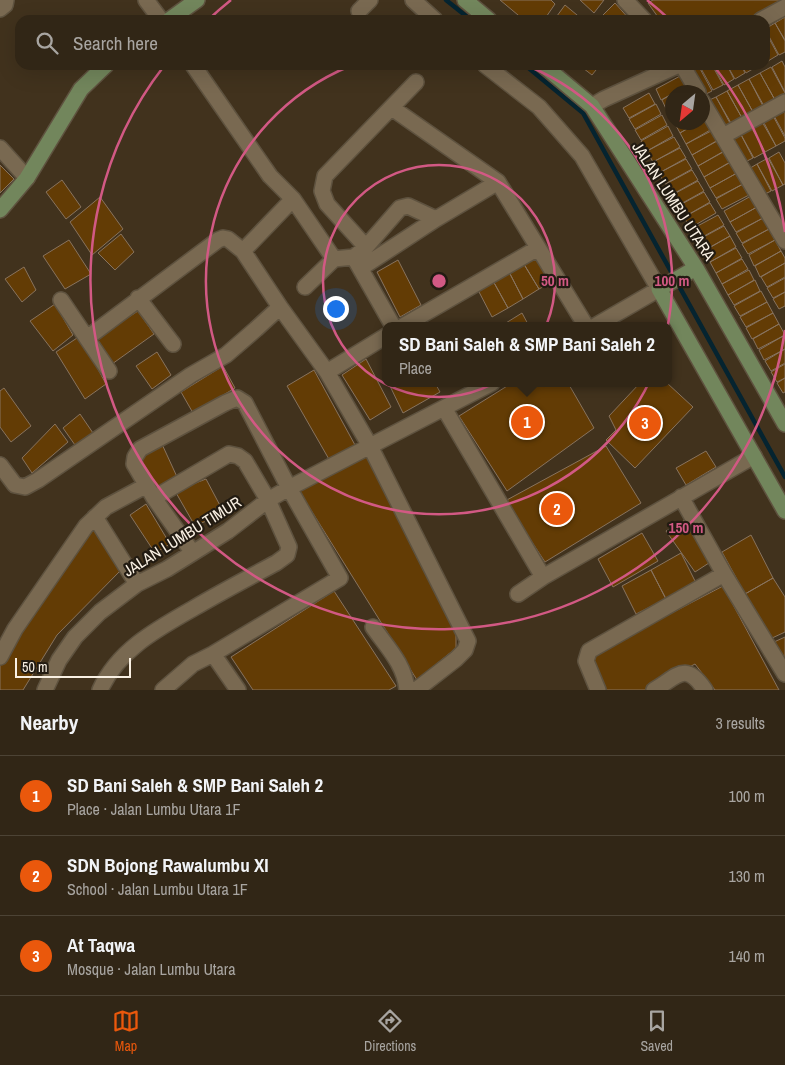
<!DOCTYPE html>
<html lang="en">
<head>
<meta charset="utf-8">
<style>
  :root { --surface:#312616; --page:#392e1f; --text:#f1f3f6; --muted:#a8a5a1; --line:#4c4335; --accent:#ea580c }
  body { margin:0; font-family:"Archivo Narrow",sans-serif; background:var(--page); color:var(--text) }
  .compass { position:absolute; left:665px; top:85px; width:45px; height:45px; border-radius:50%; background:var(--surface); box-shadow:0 5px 20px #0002; rotate:209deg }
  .scale { position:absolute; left:15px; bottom:12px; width:116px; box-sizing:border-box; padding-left:5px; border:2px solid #f9f0e3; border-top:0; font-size:14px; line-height:18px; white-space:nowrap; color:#f9f0e3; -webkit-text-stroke:4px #221b12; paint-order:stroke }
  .you { position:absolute; left:335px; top:308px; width:18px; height:18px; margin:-12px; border:4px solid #fff; border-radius:50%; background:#1a73e8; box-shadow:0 0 0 8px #1a73e833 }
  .badge { display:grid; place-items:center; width:32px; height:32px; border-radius:50%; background:var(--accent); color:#fff; font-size:16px; font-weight:700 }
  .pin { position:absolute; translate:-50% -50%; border:2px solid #fff; box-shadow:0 1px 5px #0006 }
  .popup { position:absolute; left:382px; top:322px; width:290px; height:65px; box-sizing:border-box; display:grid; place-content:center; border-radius:10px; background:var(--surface); filter:drop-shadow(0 1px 4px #0005); font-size:16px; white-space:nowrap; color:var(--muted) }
  .popup b { font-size:19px; color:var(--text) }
  .popup::after { content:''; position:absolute; left:50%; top:100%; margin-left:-10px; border:10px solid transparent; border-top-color:var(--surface) }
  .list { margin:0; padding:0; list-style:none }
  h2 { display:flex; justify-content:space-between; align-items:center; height:65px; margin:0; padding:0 20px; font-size:21px }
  h2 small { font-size:16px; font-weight:400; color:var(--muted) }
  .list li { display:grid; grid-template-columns:32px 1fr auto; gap:15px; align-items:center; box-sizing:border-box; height:80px; padding:0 20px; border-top:1px solid var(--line) }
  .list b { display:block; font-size:19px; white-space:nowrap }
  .list p { margin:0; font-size:16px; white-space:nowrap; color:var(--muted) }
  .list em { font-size:16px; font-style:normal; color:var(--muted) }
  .icon { flex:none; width:28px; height:28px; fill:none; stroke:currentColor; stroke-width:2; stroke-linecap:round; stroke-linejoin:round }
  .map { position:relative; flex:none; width:785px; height:690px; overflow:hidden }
  .search { position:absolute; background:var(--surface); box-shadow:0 5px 20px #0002; left:15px; right:15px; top:15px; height:55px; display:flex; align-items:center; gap:12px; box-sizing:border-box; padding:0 18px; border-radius:15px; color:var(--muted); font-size:19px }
  .sheet { height:305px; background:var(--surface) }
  nav { display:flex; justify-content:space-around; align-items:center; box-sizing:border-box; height:70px; border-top:1px solid var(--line); background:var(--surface); font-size:14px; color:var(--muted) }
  nav a { display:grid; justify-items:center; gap:2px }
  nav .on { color:var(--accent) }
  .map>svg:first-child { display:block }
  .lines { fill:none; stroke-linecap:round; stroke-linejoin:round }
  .stream { stroke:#052430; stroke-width:4.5 }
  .building { fill:#633c05; stroke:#88735e }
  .street-casing { stroke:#5e523f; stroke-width:18 }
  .secondary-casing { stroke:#5e523f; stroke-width:18 }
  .street { stroke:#796951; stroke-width:15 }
  .secondary { stroke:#72865c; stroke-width:15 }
  .ring { fill:none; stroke:#d25984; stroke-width:2.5 }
  .labels { text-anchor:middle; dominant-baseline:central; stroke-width:4.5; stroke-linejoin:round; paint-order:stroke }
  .street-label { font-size:16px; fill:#f9f0e3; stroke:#221b12 }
  .centre { fill:#d25984; stroke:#221b12; stroke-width:2.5 }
  .ring-label { font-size:15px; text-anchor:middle; font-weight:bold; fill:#d25984; stroke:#221b12; stroke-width:4.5; stroke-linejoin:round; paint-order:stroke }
</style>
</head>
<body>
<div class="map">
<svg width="785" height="690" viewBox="0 0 785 690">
  <rect width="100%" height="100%" fill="#41321d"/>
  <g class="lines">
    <path class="stream" d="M446,0L471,20
      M525,65L583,113L785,477"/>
  </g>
  <path class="building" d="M500,0H551L555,4L544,20H524Z
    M580,0H604L594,13Z
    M653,0H782L745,20H660L648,3Z
    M615,3L630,20H601L599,19Z
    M565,5L583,20H554Z
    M785,17V40L775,23Z
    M775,23L785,41V52L779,55L765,29Z
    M765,31L778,55L768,61L765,56Z
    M782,61L785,67V92L772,67Z
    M579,65H600L592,75Z
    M696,65H698L712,91L702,96L687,70Z
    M699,65H712L723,85L713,90Z
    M713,65H727L734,79L724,85Z
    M727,65H741L745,73L735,79Z
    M741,65H755L756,67L746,73Z
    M771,67L785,93L775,100L760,73Z
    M760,73L775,100L764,106L749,79Z
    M682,75L688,85L661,100L656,89Z
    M749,79L763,106L753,112L738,85Z
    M738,85L753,112L742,118L727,91Z
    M727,91L742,118L731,123L716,97Z
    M649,93L655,104L629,118L623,108Z
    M672,94V108L667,111L662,100Z
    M716,97L730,123L720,129L705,102Z
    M656,104L661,114L635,129L629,119Z
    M783,108L785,111V136L773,114Z
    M772,114L785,138V141L776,146L762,119Z
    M662,115L667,125L641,140L635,130Z
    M706,118L712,129L686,144L680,133L699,122H702V121Z
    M761,120L776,146L765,152L751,125Z
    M674,122H698L680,133Z
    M750,125L765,152L754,158L739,131Z
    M668,126L673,136L647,151L641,141Z
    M713,130L718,140L692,155L686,144Z
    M739,131L753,158L743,163L729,137Z
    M674,137L680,147L653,162L647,151Z
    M719,140L724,151L698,166L692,155Z
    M680,148L686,158L659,173L653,162Z
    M725,151L730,162L704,177L698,166Z
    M779,152L785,163V184L783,185L769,158Z
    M768,158L783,185L772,191L757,164Z
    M686,159L692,169L665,184L659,173Z
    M731,162L737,173L710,188L704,177Z
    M757,164L771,191L761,196L747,170Z
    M0,165L14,179L0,193Z
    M692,170L698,180L671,195L666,184Z
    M737,173L743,184L716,198L710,188Z
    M62,180L81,207L66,219L46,192Z
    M698,181L704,191L677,206L672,195Z
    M743,184L749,195L722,209L716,199Z
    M704,192L710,202L684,217L678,206Z
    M751,196L757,207L730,222L724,211Z
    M100,197L123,229L92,255L70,222Z
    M710,203L716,213L690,228L684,217Z
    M757,207L763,218L736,232L730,222Z
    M718,215L724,225L697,240L692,229Z
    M763,218L769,229L742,243L736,233Z
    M724,226L730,236L703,251L698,240Z
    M769,229L775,240L748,254L742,244Z
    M121,234L134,252L115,270L98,253Z
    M730,236L736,247L710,262L704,251Z
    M69,240L91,274L65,289L43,256Z
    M775,240L781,251L754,266L749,255Z
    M736,248L742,258L716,273L710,262Z
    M781,251L785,258V263L760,277L755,266Z
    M537,253L554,281L539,289L522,261Z
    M742,259L748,269L722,284L716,273Z
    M398,260L421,305L400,317L377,272Z
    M522,261L539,289L523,299L508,270Z
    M785,263V277L767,287L761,277Z
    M24,267L36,290L22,302L5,279Z
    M508,270L523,299L508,308L492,279Z
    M749,270L754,280L728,295L722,284Z
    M785,278V292L773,298L767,288Z
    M492,279L508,308L492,317L477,288Z
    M755,280L760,291L734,305L728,295Z
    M761,291L767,302L740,316L734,306Z
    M785,292V306L779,309L773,299Z
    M767,302L773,313L746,327L740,317Z
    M55,304L73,335L53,351L30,321Z
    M138,311L154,334L112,364L95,339Z
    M522,313L529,326H501Z
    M773,313L779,324L752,339L746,328Z
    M779,324L785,335L758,349L753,339Z
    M785,335V349L764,360L759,350Z
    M80,336L106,384L85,399L56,352Z
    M785,349V363L771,371L765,361Z
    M157,352L171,375L152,389L136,366Z
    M366,359L391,407L370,420L342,375Z
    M785,364V378L777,382L771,372Z
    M223,366L235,388L193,413L181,392Z
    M314,370L355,445L330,461L287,386Z
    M785,378V392L783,393L777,383Z
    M435,383L440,392L403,413L389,384Z
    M512,383H568L594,428L507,491L459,416Z
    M640,383H667L693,407L635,468L606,440L616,430L609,416Z
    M4,388L31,426L11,442L0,427V391Z
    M80,414L93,433L75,445L63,428Z
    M55,424L68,442L32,473L22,458Z
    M161,442L178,479L157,491L139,457Z
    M606,446L641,503L545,562L505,501Z
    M706,451L716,467L686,485L676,468Z
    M368,456L456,633V648L417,680L299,491Z
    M206,479L224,513L195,526L175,491Z
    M146,504L170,544L155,553L130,515Z
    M685,520L712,561L695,572L666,531Z
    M94,527L121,570L57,635L23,690H0V664L8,649Z
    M642,533L658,561L613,587L598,559Z
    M751,535L773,578L745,594L722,552Z
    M681,553L696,583L666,599L651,570Z
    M651,570L666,599L636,614L622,586Z
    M773,578L785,597V632L770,639L745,594Z
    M723,586L779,690H715L695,664L645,690H606L590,656Z
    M334,591L396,686L389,690H253L231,657Z
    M785,637V662L774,642Z"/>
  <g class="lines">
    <g class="street-casing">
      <path id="street" d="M146,0L161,20
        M413,0L435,20
        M625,0L644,20
        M0,9L5,5L6,0
        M359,11L370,0
        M761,20L785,7
        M193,65L270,176L293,199L334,259
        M485,65L539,107L582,156L659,289L595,326
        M682,65L698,92
        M702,101L785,241
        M592,106L604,99L679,65
        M392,108L498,182L586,326
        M723,136L785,102
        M0,148L27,178
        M366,247L327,204L322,191L325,176L416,82
        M243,251L293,199
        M356,261L393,326
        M361,268L436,219L498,182
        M305,287L334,259L354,257L366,247L400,208L408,206L436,219
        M138,298L173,344
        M61,300L109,371
        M403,326L538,248
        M87,338L218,240L223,238L228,239L243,251L280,307L327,372L370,446L468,641L465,650L456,659L416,690
        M327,372L386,336
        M444,408L543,577
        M0,465L15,485L25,487L38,480L191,375L226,355L256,329L280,307
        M681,497L724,574L785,674
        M95,517L137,584
        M518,594L543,577L754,456
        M373,627C387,647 405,665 407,690
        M213,654L238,690
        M0,657L15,629L86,526L106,507L147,485
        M45,690L59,660L75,637L100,612L137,584L167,569L228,531L268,500L289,488L492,383
        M100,690C118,650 157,629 194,608C221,592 248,578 276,563L287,555L289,547L268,500L245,461L238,456L229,454L154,498
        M163,690L193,664L213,654L340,578L289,488L245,403L237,398L225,403L140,449L135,457L134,464L154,498L193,553
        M598,690L586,661L589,651L724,574
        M654,690C677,677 685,660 705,690"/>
    </g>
    <g class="secondary-casing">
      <path id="secondary" d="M465,0L489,20
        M169,20L197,0
        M543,65L592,106L696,268L785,424
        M0,210L27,178L81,89L106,65
        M696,268L659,289L785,511"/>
    </g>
    <use href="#street" class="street"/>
    <use href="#secondary" class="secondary"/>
  </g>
  <g class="ring">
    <circle cx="439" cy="281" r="116"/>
    <path d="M528 66A233 233 0 1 1 350 66"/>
    <path d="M785 330A349 349 0 1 1 164 66M208 20A349 349 0 0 1 231 0M647 0A349 349 0 0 1 670 20M714 66A349 349 0 0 1 785 232"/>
  </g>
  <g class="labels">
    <g class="street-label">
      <text transform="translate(674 201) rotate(57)">JALAN LUMBU UTARA</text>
      <text transform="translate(182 536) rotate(-32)">JALAN LUMBU TIMUR</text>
    </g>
  </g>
  <circle cx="439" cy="281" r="8" class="centre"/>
  <g class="ring-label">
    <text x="555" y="286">50 m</text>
    <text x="672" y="286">100 m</text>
    <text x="686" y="533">150 m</text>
  </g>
</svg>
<svg class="compass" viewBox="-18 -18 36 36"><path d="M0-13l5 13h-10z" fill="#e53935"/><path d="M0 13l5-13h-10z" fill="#a8a5a1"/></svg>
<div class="scale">50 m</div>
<div class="you"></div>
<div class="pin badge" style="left:527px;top:422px">1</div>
<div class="popup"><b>SD Bani Saleh &amp; SMP Bani Saleh 2</b>Place</div>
<div class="pin badge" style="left:557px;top:509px">2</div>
<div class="pin badge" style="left:645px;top:423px">3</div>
<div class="search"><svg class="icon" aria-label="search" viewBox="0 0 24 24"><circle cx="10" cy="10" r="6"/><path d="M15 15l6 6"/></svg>Search here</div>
</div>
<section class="sheet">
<h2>Nearby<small>3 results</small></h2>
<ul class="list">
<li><span class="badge">1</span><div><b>SD Bani Saleh &amp; SMP Bani Saleh 2</b><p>Place · Jalan Lumbu Utara 1F</p></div><em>100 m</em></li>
<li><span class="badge">2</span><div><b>SDN Bojong Rawalumbu XI</b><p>School · Jalan Lumbu Utara 1F</p></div><em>130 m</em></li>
<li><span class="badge">3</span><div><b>At Taqwa</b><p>Mosque · Jalan Lumbu Utara</p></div><em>140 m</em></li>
</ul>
</section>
<nav>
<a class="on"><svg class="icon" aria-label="map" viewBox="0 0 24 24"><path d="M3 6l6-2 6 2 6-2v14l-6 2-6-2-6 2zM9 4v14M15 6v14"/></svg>Map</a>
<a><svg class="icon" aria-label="directions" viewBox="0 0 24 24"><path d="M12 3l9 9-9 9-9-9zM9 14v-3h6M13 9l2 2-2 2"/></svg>Directions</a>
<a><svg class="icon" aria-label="saved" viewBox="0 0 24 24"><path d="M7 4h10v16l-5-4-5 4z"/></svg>Saved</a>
</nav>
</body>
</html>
